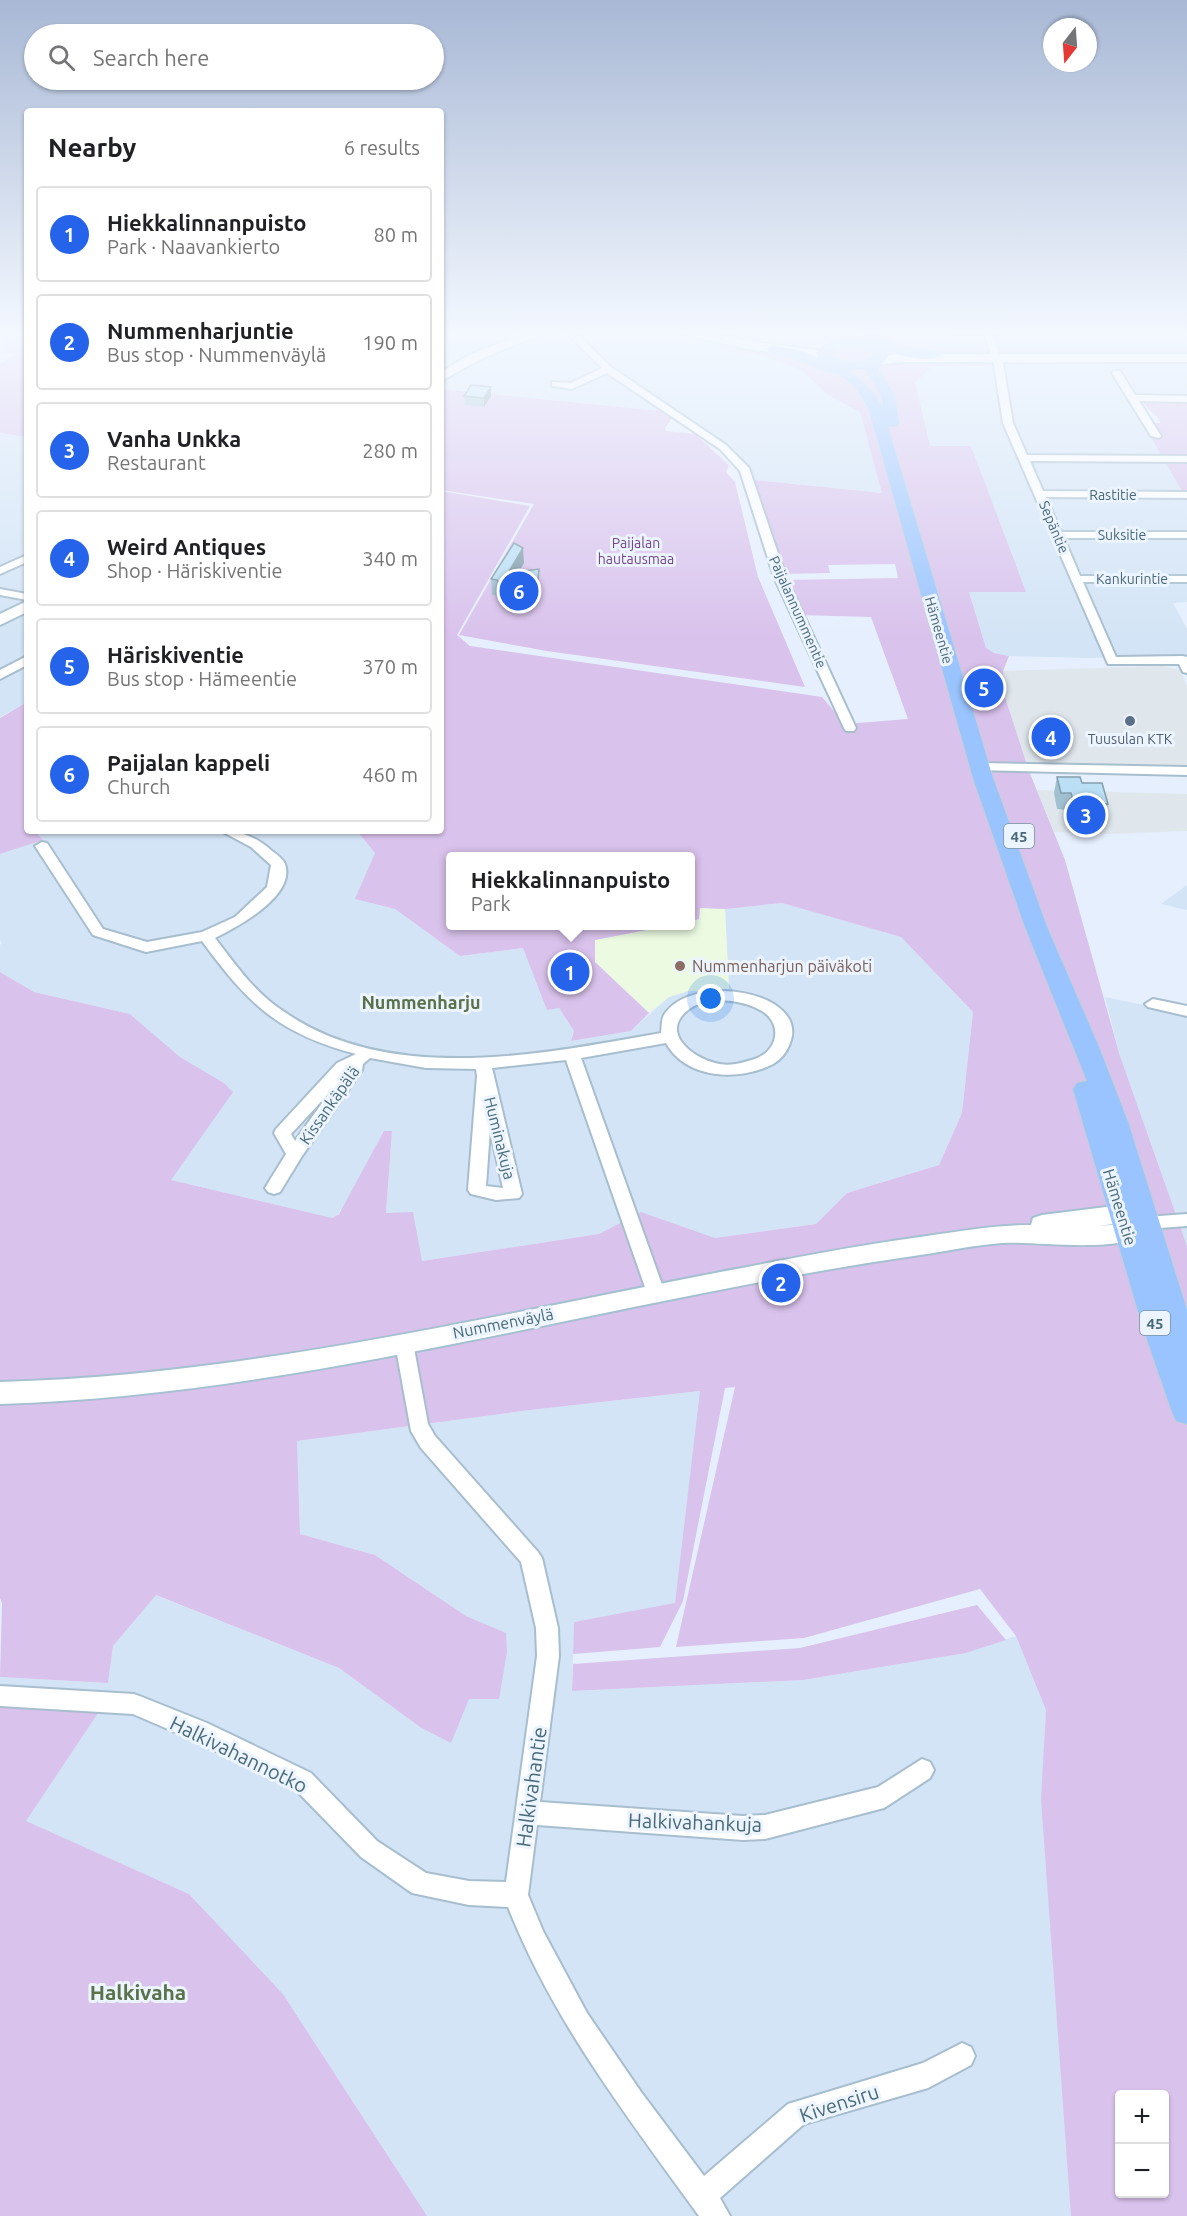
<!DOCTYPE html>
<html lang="en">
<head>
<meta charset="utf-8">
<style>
  :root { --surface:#fff; --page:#f2f2f2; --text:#202124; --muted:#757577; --line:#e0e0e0; --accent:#2563eb }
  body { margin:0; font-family:Ubuntu,sans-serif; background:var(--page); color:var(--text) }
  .controls { position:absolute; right:18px; bottom:18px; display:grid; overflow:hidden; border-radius:6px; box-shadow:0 2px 4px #0004 }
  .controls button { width:54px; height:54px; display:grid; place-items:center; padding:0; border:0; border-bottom:2px solid var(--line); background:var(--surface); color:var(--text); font:30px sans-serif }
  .compass { position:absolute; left:1043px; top:18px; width:54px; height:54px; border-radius:50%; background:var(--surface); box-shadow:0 2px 4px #0004; rotate:197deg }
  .you { position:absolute; left:711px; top:999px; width:21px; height:21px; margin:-15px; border:4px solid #fff; border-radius:50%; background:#1a73e8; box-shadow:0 0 0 9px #1a73e833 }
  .badge { display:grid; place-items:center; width:39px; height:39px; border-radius:50%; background:var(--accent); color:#fff; font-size:20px; font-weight:700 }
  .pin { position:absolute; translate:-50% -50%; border:3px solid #fff; box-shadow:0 2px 6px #0006 }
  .popup { position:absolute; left:446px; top:852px; width:249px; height:78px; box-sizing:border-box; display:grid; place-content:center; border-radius:6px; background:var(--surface); filter:drop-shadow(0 2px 4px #0005); font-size:20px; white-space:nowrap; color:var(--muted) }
  .popup b { font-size:22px; color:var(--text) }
  .popup::after { content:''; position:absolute; left:50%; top:100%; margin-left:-12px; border:12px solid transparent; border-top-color:var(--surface) }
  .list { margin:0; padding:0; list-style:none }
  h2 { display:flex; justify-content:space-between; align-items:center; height:78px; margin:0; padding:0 24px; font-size:26px }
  h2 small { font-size:20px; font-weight:400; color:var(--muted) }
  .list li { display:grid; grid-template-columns:39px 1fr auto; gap:18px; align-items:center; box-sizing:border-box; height:96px; margin:0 12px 12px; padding:0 12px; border:2px solid var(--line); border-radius:6px }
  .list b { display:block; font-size:22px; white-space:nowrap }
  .list p { margin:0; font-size:20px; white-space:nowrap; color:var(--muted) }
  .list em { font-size:20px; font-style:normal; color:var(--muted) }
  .icon { flex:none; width:33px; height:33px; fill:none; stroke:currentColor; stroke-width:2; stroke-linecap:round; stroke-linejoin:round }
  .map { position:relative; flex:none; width:1187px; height:2216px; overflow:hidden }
  .search { position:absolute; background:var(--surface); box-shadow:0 2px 4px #0004; left:24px; top:24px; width:420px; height:66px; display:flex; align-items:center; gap:15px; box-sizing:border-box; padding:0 21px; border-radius:33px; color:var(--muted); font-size:22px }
  .panel { position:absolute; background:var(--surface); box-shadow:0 2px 4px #0004; left:24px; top:108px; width:420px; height:726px; border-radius:6px }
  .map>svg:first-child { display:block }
  .residential { fill:#d3e4f6 }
  .industrial { fill:#dfe7ed }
  .education { fill:#ebfae1 }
  .green { fill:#d9c2ec; fill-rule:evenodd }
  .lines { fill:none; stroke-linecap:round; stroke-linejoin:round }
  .street-casing { stroke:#a7bece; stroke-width:4 }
  .secondary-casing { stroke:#a5c0d1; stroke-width:4 }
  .primary-casing { stroke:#c4cfd4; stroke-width:2 }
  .street { fill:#fff; fill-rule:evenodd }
  .secondary { fill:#fff; fill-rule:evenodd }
  .primary { fill:#9ac4ff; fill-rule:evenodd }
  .wall { fill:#a1c1d3 }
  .shaded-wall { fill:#839dac }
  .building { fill:#bbe0f5; stroke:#839dac; stroke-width:1.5 }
  .service-dot { fill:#5c6f8a; stroke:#ecf4ff; stroke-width:2 }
  .education-dot { fill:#8d6e63; stroke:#ecf4ff; stroke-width:2 }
  .labels { text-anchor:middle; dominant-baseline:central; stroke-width:6; stroke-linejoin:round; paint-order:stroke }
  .far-street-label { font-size:14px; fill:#486978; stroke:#ecf4ff }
  .far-park-label { font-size:14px; fill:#73448b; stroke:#ecf4ff }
  .far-service-label { font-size:14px; fill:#4e5e75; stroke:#ecf4ff }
  .shield { fill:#ecf4ff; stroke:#7993a0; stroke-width:1.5 }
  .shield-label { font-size:15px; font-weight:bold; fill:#486978 }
  .education-label { font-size:16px; fill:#785e54; stroke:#ecf4ff; text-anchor:start }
  .street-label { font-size:16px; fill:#486978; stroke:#ecf4ff }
  .neighbourhood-label { font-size:18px; font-weight:bold; fill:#5a724a; stroke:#ecf4ff }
  .near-street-label { font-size:20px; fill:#486978; stroke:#ecf4ff }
  .near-neighbourhood-label { font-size:21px; font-weight:bold; fill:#5a724a; stroke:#ecf4ff }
</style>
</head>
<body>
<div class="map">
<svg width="1187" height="2216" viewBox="0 0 1187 2216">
  <rect width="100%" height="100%" fill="#e5effe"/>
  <path class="residential" d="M441,330L473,332L475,330H532L470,354L479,358L551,330L564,332L604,373L661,411L441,389Z
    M574,330H672L735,346L728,351L763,356L804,371L828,395L860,411L883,493L755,480L749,469L710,434L612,369Z
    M905,330H1187V348L976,350L935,346L907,334Z
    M1123,362L1187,363V397H1129L1187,500V602L1173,603L1187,629V655L1089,658L1009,656L993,653L986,648L969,592H1026L930,446L915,382L934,366Z
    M0,433L27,437V702L0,717Z
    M35,831H357L375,853L356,899L395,909L460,956L523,948L530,964L574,1031L571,1041L631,1031L669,997L688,991L729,990L725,909L782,903L901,937L973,1012L962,1113L939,1165L847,1193L816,1224L715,1238L641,1212L599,1234L422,1261L386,1213L392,1131L338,1214L332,1218L171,1180L224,1083L180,1057L130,1014L34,992L0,972V945L2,943L0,940V854L42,840Z
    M1187,885V910L1161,904Z
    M1105,997L1187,1014V1246L1120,1056Z
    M701,1391L675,1604L574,1622L572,1691L803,1680L966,1653L1016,1636L1046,1710L1044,1746L1071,2216H427L283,1994L189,1894L25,1821L0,1704V1677L108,1683L113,1646L155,1595L339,1668L420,1727L469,1699L506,1634L466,1616L375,1555L300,1534L297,1441L530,1410Z"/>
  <path class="industrial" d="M1162,666L1180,670L1187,686V769L1027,765L1004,694L1003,671Z
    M1037,790L1187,794V831L1108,834L1054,832Z"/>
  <path class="education" d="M700,908L725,909L729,990L688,991L669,997L649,1013L595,962V940L667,926H690V921L699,919Z"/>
  <path class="green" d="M7,330H27V437L0,433V364L15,354L4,353Z
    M692,330H718L765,338L816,337L821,330H905L907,334L935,346L976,350L1187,348V363L934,366L915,382L930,446H971L1026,592H969L986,648L994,653L1009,656L1003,671L1004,694L1029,771L1065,860L1120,1056L1187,1246V2216H1071L1041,1799L1046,1710L1016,1636L980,1589L804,1638L676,1647L735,1387L725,1388L683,1601L660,1647L573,1654L574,1622L675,1603L700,1391L530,1410L297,1441L300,1534L375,1555L466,1616L506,1633L507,1652L499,1699H469L451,1743L420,1727L339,1668L156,1595L113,1646L108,1683L0,1677L2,1603L0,1598V972L34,992L130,1014L180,1057L224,1083L233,1092L171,1180L332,1218L339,1214L384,1131H392L386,1213L413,1212L422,1261L599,1234L641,1212L715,1238L816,1224L847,1193L939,1165L962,1113L973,1012L901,937L782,903L725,909L700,908L699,919L690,921V856H450V926H667L595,940V962L649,1013L631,1031L571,1041L574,1031L559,1008L547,1010L523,948L460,956L395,909L355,899L375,853L357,831H441V491L530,506L457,635L470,646L822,697L845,724L908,719L871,617L799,615L785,580L898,578L895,564L828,565L830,573L782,574L755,480L882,493L860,412L828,395L803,371L763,356L728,351L731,347L708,341L786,353L813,361L832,343C785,348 738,340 692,330ZM1120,2094H1164V2194H1120Z
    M441,389L661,411L673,417L665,428L666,431L695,434L729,465L726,472L735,482L758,577L805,687L547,651L459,635L534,504L441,490Z
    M1142,401H1187V500L1143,423H1161C1156,414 1147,410 1142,401Z
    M27,702V831H35L43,840L0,854V718Z
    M977,1605L1006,1640L966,1653L803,1680L572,1691L573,1664L800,1648Z
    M0,1704L100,1710L26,1821L189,1894L283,1994L427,2216H0Z"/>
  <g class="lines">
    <g class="street-casing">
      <path id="street" d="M564,330H573L611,367L726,445L749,468L786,577L856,728L854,731H846L844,728L774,577L740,471L720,449L607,373L572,389L552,386V382L571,383L602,368Z
        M942,330H991L1003,364L1013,423L1027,455L1187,456V462L1030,461L1043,491L1187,492V498L1046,497L1061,532H1187V538H1064L1080,576H1187V582H1083L1116,657L1183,656L1187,657V673L1183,672L1179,664H1108L1003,423L994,364L985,335L946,333Z
        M1114,371H1120L1135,395L1187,396V402L1139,401L1161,436L1159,438L1151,436L1112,373Z
        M27,555V562L0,574V567Z
        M0,589L27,594V600L0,595Z
        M27,656V665L0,679V670Z
        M980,763L1187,767V775L975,770L973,767Z
        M221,831C242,831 256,837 272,851C276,854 283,859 285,864C296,896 237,927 215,938C235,964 254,992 283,1011C389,1086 543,1054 661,1033C662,1028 661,1020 664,1015C692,971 810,992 790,1043C787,1052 780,1060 773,1064C739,1082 686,1079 666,1043L581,1058L665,1293L662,1298L656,1300L650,1298L647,1293L566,1060L492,1068L522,1194L519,1198L496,1200L471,1194L468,1190L477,1076L476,1069L426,1068L370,1058L363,1064L362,1070L302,1156L280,1192L274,1194L268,1192L265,1188L286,1154L274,1133L276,1129L337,1063L356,1054C278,1033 249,1005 202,941L146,952L93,935L35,846L42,842L47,843L103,929L147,942L202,932L235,917L267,887L271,865L251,847ZM713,1000C730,1000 747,1002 762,1011C783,1024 778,1051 755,1059C742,1063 729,1067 715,1063C691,1057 660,1032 688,1010C694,1004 705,1003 713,1000ZM330,1092L295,1141L291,1134ZM490,1129L503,1188L486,1186Z
        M1153,999L1187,1006V1016L1148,1007L1145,1004Z
        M1187,1214V1226L1146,1229L1140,1228L1137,1223L1140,1218L1146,1217Z
        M404,1336L411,1338L413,1343L428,1424L435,1436L538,1552L542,1558L558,1628L559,1656L540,1802L743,1816L765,1815L878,1787L922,1759L930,1762L934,1770L930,1778L884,1808L765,1839L743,1840L537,1825L528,1895L543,1931L587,2013L641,2092L704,2176L788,2104L923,2063L962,2043L971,2047L975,2056L971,2065L928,2088L804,2124L720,2198L730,2216H699C627,2116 554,2023 508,1907L469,1905L412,1893L361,1857L295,1789L191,1739L133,1714L0,1706V1686L134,1694L142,1697L207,1723L311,1773L377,1841L426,1873L469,1881L506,1882L537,1656L536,1628L521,1562L421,1448L411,1431L395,1343L397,1338Z"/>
    </g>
    <g class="secondary-casing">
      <path id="secondary" d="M534,330H551L479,360L441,381V372L471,354Z
        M676,330H698L747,341L823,351L829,355L823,359L747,349L678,333Z
        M900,354H1187V362H900L876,365L870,361L876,357Z
        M27,601V612L0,625V614Z
        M1122,1205L1147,1214L1155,1224C1136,1258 1037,1240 1002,1243C975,1245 947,1251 920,1255C613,1299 312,1394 0,1404V1382C236,1376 473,1320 705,1275C778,1261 852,1246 927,1236C961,1231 996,1225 1031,1225L1033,1218L1042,1215ZM1121,1223L1124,1224L1098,1226Z"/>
    </g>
    <g class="primary-casing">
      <path id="primary" d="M868,330L897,345L934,351L941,355C932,364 897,355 885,350L888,357L878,368L895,396L899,423L897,426L888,427L993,778L1047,927L1099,1047L1128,1122L1187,1310V1424L1176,1421L1172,1412L1142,1325L1073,1089L1077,1083L1087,1081L1025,927L973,778L869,410C863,398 851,378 837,375C833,373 829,373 824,371C806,363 789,357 769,352L767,349L774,345L805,352L818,358L816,353C829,337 854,337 872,343L860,334ZM844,348H860L872,353L874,356C860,365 844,363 830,355L835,350ZM865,369L881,396L883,408L875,394L850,370Z"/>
    </g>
    <use href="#street" class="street"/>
    <use href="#secondary" class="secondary"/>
    <use href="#primary" class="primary"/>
  </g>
  <path class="wall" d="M491,387V396L484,407L465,405L464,396Z
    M524,563L519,571L539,584L538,594L519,598V601L503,604L498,595H492L491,579Z
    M1057,777L1108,804L1104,821L1099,820L1097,829L1072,828L1068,810L1057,809L1054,793Z"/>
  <path class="shaded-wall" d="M491,387V396L484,407V398Z
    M523,548L524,563L509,588L539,569V584L538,594L519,598V601L503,604V589L508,573Z"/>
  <path class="building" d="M471,385L491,387L484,398L464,396Z
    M514,543L523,548L508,573L539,569L538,579L516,583L518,586L503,589L497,580L491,579Z
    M1057,777H1080L1082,783H1102L1108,804H1098L1101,812L1076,811L1071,793H1061Z"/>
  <linearGradient id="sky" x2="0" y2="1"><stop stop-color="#a8b8d5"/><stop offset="0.52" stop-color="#f3f8ff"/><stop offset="1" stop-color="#f3f8ff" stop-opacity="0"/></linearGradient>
  <rect width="1187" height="640" fill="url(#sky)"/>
  <circle class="service-dot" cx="1130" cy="721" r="6"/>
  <circle class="education-dot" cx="680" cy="966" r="6"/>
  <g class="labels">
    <g class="far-street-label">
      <text x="1113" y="495">Rastitie</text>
      <text transform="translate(1054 527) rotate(67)">Sepäntie</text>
      <text x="1122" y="535">Suksitie</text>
      <text x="1132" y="579">Kankurintie</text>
      <text transform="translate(798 612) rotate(66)">Paijalannummentie</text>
      <text transform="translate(939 630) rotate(74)">Hämeentie</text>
    </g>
    <g class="far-park-label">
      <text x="636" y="543">Paijalan<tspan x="636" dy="16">hautausmaa</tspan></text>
    </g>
    <g class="far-service-label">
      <text x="1130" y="739">Tuusulan KTK</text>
    </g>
    <g class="shield">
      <rect x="1004" y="824" width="30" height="24" rx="4.5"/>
      <rect x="1140" y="1311" width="30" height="24" rx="4.5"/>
    </g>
    <g class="shield-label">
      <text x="1019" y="836">45</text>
      <text x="1155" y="1323">45</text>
    </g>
    <g class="education-label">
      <text x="692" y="966">Nummenharjun päiväkoti</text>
    </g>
    <g class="street-label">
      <text transform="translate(329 1105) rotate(-55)">Kissankäpälä</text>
      <text transform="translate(500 1138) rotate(76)">Huminakuja</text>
      <text transform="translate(1120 1207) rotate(73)">Hämeentie</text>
      <text transform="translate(503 1323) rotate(-11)">Nummenväylä</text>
    </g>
    <g class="neighbourhood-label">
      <text x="421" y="1002">Nummenharju</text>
    </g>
    <g class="near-street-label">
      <text transform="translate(239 1754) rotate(26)">Halkivahannotko</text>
      <text transform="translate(531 1787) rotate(-82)">Halkivahantie</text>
      <text transform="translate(695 1822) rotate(2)">Halkivahankuja</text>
      <text transform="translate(839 2103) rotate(-18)">Kivensiru</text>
    </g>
    <g class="near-neighbourhood-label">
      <text x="138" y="1992">Halkivaha</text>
    </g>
  </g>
</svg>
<div class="controls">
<button>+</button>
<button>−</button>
</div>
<svg class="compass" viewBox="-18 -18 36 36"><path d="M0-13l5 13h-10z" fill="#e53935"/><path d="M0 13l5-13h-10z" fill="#757577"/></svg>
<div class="you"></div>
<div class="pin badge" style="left:570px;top:972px">1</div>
<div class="popup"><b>Hiekkalinnanpuisto</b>Park</div>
<div class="pin badge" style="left:781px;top:1283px">2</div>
<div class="pin badge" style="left:1086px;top:815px">3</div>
<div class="pin badge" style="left:1051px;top:737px">4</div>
<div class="pin badge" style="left:984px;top:688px">5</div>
<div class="pin badge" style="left:519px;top:591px">6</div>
<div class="search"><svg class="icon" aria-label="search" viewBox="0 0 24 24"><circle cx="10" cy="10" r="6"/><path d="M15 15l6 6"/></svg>Search here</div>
<section class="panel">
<h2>Nearby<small>6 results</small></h2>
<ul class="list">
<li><span class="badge">1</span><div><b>Hiekkalinnanpuisto</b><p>Park · Naavankierto</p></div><em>80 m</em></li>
<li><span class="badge">2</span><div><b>Nummenharjuntie</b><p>Bus stop · Nummenväylä</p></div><em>190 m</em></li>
<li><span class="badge">3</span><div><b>Vanha Unkka</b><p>Restaurant</p></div><em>280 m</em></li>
<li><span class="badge">4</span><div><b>Weird Antiques</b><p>Shop · Häriskiventie</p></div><em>340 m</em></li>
<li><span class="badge">5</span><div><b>Häriskiventie</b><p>Bus stop · Hämeentie</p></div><em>370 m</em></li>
<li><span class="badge">6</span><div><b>Paijalan kappeli</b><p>Church</p></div><em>460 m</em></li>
</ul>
</section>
</div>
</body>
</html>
